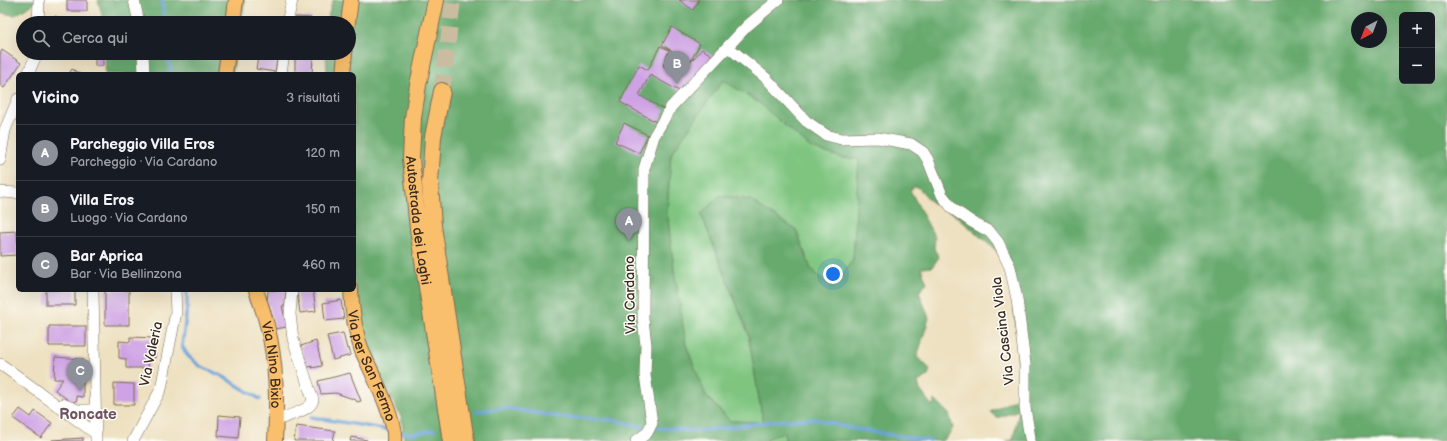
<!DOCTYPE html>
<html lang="it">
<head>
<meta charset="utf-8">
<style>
  :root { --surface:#171b24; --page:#242831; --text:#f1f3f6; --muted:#9ea1a6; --line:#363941; --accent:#8c9099 }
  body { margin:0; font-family:"Balsamiq Sans",sans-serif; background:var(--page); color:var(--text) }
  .controls { position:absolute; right:12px; top:12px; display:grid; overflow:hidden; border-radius:6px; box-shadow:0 4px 16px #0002 }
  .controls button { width:36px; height:36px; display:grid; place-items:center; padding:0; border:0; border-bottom:1px solid var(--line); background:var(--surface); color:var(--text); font:20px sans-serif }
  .compass { position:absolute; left:1351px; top:12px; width:36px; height:36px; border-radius:50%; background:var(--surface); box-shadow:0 4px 16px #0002; rotate:222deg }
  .you { position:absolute; left:833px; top:274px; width:14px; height:14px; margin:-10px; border:3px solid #fff; border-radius:50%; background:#1a73e8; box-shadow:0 0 0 6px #1a73e833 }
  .badge { display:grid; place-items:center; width:26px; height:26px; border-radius:50%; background:var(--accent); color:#fff; font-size:13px; font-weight:700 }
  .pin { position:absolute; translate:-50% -33px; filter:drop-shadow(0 1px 2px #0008) }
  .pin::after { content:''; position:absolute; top:21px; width:14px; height:12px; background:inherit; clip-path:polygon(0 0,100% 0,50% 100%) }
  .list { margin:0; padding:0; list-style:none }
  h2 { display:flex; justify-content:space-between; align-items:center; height:52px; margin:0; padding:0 16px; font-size:17px }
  h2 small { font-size:13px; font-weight:400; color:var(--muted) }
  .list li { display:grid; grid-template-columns:26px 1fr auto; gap:12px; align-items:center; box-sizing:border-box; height:56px; padding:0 16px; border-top:1px solid var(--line) }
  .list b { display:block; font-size:15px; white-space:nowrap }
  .list p { margin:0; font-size:13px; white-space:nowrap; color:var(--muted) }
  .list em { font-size:13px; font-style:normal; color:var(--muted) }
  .icon { flex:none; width:22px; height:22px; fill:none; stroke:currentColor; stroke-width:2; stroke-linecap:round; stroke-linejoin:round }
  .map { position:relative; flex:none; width:1447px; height:441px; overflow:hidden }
  .search { position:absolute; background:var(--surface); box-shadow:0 4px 16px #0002; left:16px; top:16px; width:340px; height:44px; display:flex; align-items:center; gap:10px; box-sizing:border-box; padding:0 14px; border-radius:22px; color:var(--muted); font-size:15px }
  .panel { position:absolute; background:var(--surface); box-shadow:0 4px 16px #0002; left:16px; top:72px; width:340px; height:220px; border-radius:6px }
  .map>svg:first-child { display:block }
  .green { fill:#7fc580; stroke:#5d784f }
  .forest { fill:#67aa6e; stroke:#516a46; fill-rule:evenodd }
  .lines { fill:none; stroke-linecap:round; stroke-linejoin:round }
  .stream { stroke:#69a0d7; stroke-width:3.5 }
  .building { fill:#cea2e4 }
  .highway-tunnel { stroke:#cabca0; stroke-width:16; stroke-dasharray:16 8; stroke-linecap:butt }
  .minor-casing { stroke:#7a6a57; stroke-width:12 }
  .major-casing { stroke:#7a6a57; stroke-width:16 }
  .highway-casing { stroke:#7a6a57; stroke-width:18 }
  .minor { stroke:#fff; stroke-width:11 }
  .major { stroke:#f9bf6d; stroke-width:14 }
  .highway { stroke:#f9bf6d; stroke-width:16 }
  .labels { text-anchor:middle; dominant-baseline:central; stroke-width:3; stroke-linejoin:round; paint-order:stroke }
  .street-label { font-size:14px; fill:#3b2a1e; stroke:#fdfcf7 }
  .neighbourhood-label { font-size:15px; font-weight:bold; fill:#6e5463; stroke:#fdfcf7 }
</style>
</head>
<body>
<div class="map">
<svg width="1447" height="441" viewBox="0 0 1447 441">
  <rect width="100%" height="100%" fill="#fdfcf7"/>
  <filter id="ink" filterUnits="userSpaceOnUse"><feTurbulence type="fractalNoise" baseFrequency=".025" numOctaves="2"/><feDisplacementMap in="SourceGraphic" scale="8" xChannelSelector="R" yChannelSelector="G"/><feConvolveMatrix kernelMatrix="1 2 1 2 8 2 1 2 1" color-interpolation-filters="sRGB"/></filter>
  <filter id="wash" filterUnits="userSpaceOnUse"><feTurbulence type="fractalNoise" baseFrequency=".012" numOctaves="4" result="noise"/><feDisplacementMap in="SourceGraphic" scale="16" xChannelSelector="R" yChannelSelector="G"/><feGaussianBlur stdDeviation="0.9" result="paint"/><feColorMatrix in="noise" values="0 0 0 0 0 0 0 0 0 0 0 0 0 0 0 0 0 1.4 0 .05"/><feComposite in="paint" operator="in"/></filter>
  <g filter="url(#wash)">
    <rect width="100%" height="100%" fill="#eee1c1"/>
    <path class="green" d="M723,79L842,158L859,159L853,260L832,288L811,269L796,229L701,214L748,333L763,422L730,421L706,396L686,345L674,269L667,211L671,154Z
      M785,431V441H765L771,437Z"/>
    <path class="forest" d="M0,0H40L15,15L0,13Z
      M98,0H245L241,23H104Z
      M333,0H1447V441H1006L1013,440L1019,410L997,418L990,412L1017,398L1018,342L1010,272L999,253L954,214L931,202L920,189L915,186L910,190L935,238L934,249L939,257L932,267L921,268L927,283L919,292L929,318L917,357L930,369L928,376L918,382L920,390L932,406L935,400L949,414L953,428L947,437L942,441H785V432L771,437L765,441H403L404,438L401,417L366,350L354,286V74H327L326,53H349V23H326ZM1402,15H1432V81H1402ZM1357,18H1381V42H1357ZM723,80L758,102L811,148L842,158L859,159L853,260L832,288L811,269L796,230L750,200L720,195L701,214L748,333L763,422L730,421L706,396L686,345L674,269L667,211L671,154Z
      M106,53H236L232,74H105Z"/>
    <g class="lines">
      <path class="stream" d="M162,0L164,23
        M166,53L172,74
        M187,290V308L182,346L188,356L200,366L222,376L260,399
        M477,411L506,408L560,417L614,420L644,427L699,431L738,426L773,421L815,419L849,428L930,441
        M311,417L389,430
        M398,432L411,434L434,430"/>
    </g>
    <g id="blocks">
      <path class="building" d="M67,0H87V11H67Z
        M679,0H699L693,10Z
        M55,16L72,23H52Z
        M296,17L311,18V23H295Z
        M672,27L700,44L690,62L662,45Z
        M660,46L669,50L663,66L679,75L702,49L713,56L681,92L650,75L639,95L665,110L658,123L620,102L639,65L648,70Z
        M2,50L21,63L4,88L0,85V54Z
        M95,53H103V66H95Z
        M259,53H278L275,72L256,69Z
        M295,56L313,57L312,74H295Z
        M72,69L80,74H69Z
        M624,123L648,135L639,153L615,142Z
        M17,231L18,255L0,256V232Z
        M46,290H75V305H46Z
        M105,290H129V325H105Z
        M268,290H286L285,306H282L287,327L275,329L269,305H267Z
        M299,290H313L316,311L300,313L297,291Z
        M341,300L344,319L325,321L323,303Z
        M49,326H86V346H49Z
        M343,333L347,349L349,348L351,355L333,360L327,336Z
        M130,337L155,338V358H149L148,368H126V359L119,358V341L130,342Z
        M316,341L322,366L312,368V366L306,368L301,346Z
        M55,357L83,359V397L76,396L77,400L72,403L55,390L63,379H54Z
        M350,373L361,401L357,402L356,400L336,393L321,394L318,381Z
        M114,383L134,384V405H114Z
        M20,409L31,417L35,411L52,423L41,438L13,418Z
        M219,415L240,417L238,438L218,436Z
        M296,426L335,431L333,441H294Z
        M351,437L367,440V441H350Z
        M83,438V441H52V440Z"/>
    </g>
  </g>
  <g filter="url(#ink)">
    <use href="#blocks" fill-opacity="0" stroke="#7a6a57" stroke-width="1"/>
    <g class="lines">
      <path class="highway-tunnel" d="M442,91L453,0"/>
      <g class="minor-casing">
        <path id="minor" d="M134,0L139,23
          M38,23L39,1
          M287,23L292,0
          M728,47L766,78L806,121L826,135L841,139L878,138L911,144L923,152L928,160L942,195L953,209L972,222L990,232L998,242L1010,267L1017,299L1025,364V408L1030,438
          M143,53L144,74
          M28,74L37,53
          M281,74L284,53
          M0,160L5,130L18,99
          M0,192L18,193
          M93,290L96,441
          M0,364L10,371L95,433
          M63,404L78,410H95
          M276,420C286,416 311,411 313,400L293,339L290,314L292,290
          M133,441L161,389L176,312L175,290
          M636,441L647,433L652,423L645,375L646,345L643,319L644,169L654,136L671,107L747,26L778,0"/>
      </g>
      <g class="major-casing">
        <g id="major">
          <path d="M233,23L236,0"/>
          <path d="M348,23L351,0"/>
          <path d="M225,74L228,53"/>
          <path d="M343,74L345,53"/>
          <path id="s1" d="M256,290C260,302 264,313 267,325C277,363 277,402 275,441"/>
          <path id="s2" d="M351,290C352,310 355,332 362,351C371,371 397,421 394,441"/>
        </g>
      </g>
      <g class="highway-casing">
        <g id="highway">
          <path id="s3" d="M436,0L418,85L413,118L411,158L418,229L451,441"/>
          <path d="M442,91L433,137L430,183L433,226L466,441"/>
        </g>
      </g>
      <use href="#minor" class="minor"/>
      <use href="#major" class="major"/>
      <use href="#highway" class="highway"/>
    </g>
  </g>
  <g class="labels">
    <g class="street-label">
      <text stroke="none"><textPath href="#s3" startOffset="223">Autostrada dei Laghi</textPath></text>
      <text transform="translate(630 295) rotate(-91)">Via Cardano</text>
      <text transform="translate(1003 331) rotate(-97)">Via Cascina Viola</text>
      <text transform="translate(151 354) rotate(-78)">Via Valeria</text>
      <text stroke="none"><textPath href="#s1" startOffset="77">Via Nino Bixio</textPath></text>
      <text stroke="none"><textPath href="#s2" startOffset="79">Via per San Fermo</textPath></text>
    </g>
    <g class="neighbourhood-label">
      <text x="88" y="414">Roncate</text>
    </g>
  </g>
</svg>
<div class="controls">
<button>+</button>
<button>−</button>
</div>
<svg class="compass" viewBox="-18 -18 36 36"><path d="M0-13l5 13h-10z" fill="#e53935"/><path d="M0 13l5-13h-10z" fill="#9ea1a6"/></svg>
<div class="you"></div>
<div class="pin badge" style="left:629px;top:241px">A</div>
<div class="pin badge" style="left:677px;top:84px">B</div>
<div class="pin badge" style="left:80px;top:391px">C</div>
<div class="search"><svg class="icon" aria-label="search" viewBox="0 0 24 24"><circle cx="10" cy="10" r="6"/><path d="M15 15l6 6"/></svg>Cerca qui</div>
<section class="panel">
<h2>Vicino<small>3 risultati</small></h2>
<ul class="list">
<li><span class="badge">A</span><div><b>Parcheggio Villa Eros</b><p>Parcheggio · Via Cardano</p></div><em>120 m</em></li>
<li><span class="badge">B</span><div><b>Villa Eros</b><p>Luogo · Via Cardano</p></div><em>150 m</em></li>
<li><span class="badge">C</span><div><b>Bar Aprica</b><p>Bar · Via Bellinzona</p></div><em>460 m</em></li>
</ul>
</section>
</div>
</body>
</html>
